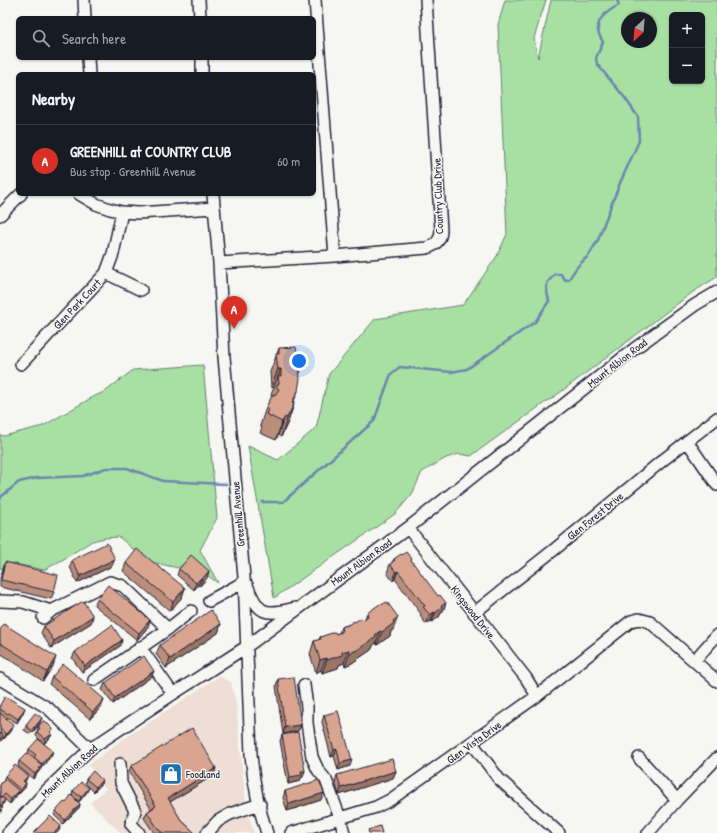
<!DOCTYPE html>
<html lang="en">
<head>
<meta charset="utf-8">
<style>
  :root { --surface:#171b24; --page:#20242c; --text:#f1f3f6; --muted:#9ea1a6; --line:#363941; --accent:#d93025 }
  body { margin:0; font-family:"Patrick Hand",sans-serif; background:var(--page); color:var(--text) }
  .controls { position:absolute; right:12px; top:12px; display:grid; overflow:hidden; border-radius:6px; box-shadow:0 1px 3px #0004 }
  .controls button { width:36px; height:36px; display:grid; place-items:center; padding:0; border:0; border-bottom:1px solid var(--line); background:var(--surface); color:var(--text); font:20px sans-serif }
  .compass { position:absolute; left:621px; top:12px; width:36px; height:36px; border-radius:50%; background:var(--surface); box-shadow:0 1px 3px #0004; rotate:206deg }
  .you { position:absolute; left:299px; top:361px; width:14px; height:14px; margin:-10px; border:3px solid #fff; border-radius:50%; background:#1a73e8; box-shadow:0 0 0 6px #1a73e833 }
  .badge { display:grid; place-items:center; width:26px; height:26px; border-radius:50%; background:var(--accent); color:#fff; font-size:13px; font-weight:700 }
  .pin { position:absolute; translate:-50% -33px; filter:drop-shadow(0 1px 2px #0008) }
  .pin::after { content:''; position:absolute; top:21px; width:14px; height:12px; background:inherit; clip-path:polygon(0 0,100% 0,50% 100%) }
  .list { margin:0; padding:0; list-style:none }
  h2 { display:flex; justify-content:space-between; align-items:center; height:52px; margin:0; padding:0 16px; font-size:17px }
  h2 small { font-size:13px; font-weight:400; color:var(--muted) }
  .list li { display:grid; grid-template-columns:26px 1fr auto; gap:12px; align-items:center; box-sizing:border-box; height:72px; padding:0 16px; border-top:1px solid var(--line) }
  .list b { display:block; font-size:15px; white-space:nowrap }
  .list p { margin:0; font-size:13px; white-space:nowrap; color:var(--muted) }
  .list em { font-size:13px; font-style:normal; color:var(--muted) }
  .icon { flex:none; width:22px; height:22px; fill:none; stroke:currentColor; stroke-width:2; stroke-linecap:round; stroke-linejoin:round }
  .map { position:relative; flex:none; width:717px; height:833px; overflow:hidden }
  .search { position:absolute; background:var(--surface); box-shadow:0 1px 3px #0004; left:16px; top:16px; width:300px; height:44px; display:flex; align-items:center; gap:10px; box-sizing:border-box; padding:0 14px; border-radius:6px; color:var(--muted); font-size:15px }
  .panel { position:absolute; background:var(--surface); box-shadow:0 1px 3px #0004; left:16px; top:72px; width:300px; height:124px; border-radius:6px }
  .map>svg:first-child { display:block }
  .built { fill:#eeded5 }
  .green { fill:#a8e0a4; stroke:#658170; fill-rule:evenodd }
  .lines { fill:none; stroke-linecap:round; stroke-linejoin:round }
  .stream { stroke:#6c87ad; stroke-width:2.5 }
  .minor-casing { stroke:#22223b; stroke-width:14 }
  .minor { stroke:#f6f6f2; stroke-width:11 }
  .wall { fill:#bb8e7c; stroke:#22223b }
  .shaded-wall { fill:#997465; stroke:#22223b }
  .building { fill:#daa590; stroke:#22223b }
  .labels { text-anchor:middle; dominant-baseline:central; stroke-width:3; stroke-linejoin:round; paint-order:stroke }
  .street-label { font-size:11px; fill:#22223b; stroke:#f6f6f2 }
  .poi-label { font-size:11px; fill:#22223b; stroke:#f6f6f2; text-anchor:start }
</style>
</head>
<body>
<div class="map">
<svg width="717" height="833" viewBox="0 0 717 833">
  <rect width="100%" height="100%" fill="#f6f6f2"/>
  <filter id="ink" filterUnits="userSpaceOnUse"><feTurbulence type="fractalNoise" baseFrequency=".025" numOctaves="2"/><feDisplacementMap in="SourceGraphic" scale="8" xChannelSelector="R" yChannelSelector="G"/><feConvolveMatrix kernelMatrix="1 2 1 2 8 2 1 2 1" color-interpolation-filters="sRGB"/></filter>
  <g filter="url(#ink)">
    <path class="built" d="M219,676L231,682L236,704L246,807L254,833H121L90,803L106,789L88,765L116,744Z"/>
    <path class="green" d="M505,0H546L534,38L538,58L551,0H717V277L693,292L550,400V399L471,456L459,454L446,458L422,472L412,494L395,514L274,598L248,446L278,460L316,428L329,374L375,319L463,305L497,256L507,234L498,25ZM672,15H702V81H672ZM627,18H651V42H627Z
      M203,365L217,518L200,550L218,583L187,561L178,568L147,561L119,537L105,538L92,541L62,560L44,570L11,563L0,569V435L4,436L43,426L93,397L106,391L133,370Z"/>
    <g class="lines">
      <path class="stream" d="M0,500L1,497L19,482L37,478L83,476L106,468H127L163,481L226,484
        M262,502H283L374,421L391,374L400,367L451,372L467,369L535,322L549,301L547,292V283L555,274H561L563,278L566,280L569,279L577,267L589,255L598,240L605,221L620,183L639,141L638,117L625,98L597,64L596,58L603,42C601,38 598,34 598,30C597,17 610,10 619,5L617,0"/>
      <g class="minor-casing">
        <path id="minor" d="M84,0L85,18
          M199,0L200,18
          M315,0L335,256
          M88,58L89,74
          M202,58V74
          M79,194L96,204L110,209L122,212L138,213L214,208
          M213,194L219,263L224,357L244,577L251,754C253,779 259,810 267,833
          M0,215L21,194
          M219,263L335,256L427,248C436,245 441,240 441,230L426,0
          M106,273L141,290
          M21,364L106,273L113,254L122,212
          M687,441L717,485
          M408,528L526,678L537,696
          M247,585C259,615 264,616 295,608
          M0,601L23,602L51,611
          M209,601L244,582
          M474,613L555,549L663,460L717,418
          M43,618L51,611L110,582L123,586L168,629
          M140,647L173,694
          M694,661L717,635
          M0,679L48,708L90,749
          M94,680L168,629L191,611
          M304,685L307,707V723L312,757L318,770L326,780L340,818L344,833
          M472,743L499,779L559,833
          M639,758L677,800
          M120,764L121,783L135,811L131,824L139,833
          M8,833L46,791L90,749L173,694L246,647L408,528L634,349L695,305L717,292
          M207,833L218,821L230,814L260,804
          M291,833L376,807L390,800L537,696L631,621L639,619L650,622L717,681
          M648,833L677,800L717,758"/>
      </g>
      <use href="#minor" class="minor"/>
    </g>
    <path class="wall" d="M279,348L299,375L293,403L294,404L288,422L281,437L278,435L276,440L260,433L262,427L260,426L266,407L272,397L271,395L274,387H271L270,372Z
      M402,555L412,559L411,560L443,612L441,613L439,617L432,622L431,621L426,624L420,616L421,614L395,579L393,581L387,573L390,564L392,562L394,559Z
      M72,560L112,566L77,583L70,567Z
      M5,562L54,592L51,599L0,587V578Z
      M126,563L185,588L182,597L170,611L123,571Z
      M179,569L207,578L200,586L198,585L194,590L177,575Z
      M97,599L148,627L137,640L94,605Z
      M367,613L393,630L391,631L390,636L377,645L376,643L373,646L371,650L352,663L345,666L344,663L339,665L338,668L322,673L321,670L316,673L310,654L314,641L319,640L320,637L339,633L341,627L363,620L365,618Z
      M93,616L91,623L51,648L41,633L44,626Z
      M221,624L218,633L166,668L156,654L160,645Z
      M0,630L53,666L43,681L0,653Z
      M122,640L120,646L82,672L72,658L75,652Z
      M154,671L151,677L113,704L102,690L105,683Z
      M52,677L102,706L90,719L49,684Z
      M278,679L301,725L298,731L283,734L276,686Z
      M0,705L23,713L17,723L7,717V719L12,729L4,739L3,737L2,740L0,742Z
      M324,715L350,766L338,770L334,756L331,757L322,722Z
      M28,722L40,723L33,732L32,731L30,734L24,730Z
      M38,727L52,734L50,738L44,744L36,736Z
      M282,735L303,777L301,778L300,781L288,784L280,741Z
      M29,749L53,751L51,756L42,767L40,770L33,779L18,766L19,761L28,753Z
      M131,766L214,775L170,802L181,820L195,833H154L144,818L147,812L151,809L129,772Z
      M396,771L393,778L339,795L335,782L337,775Z
      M5,776L26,780L25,782L26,783L25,788L19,794L18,793L17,795L10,804L3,798V805L2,807L1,812L0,814V785L3,781Z
      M86,779L102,780L101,784L94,792L85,783Z
      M73,791L87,792L79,802L72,795Z
      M285,791L321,800L287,811L283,798Z
      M66,803L80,804L79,808L63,824L54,815L56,811Z"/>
    <path class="shaded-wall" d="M299,368H302L295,386Z
      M278,369H281L274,387H271Z
      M298,391L291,409L292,403Z
      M294,404L288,422L281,437L287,418Z
      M285,417L278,435L276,440L282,422Z
      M115,559L112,566L77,583L80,576Z
      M209,571L207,578L200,586L202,579Z
      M398,571L395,579L393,581L396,572Z
      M201,578L198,585L194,590L196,583Z
      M185,588L182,597L170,611L173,602Z
      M446,603L443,612L441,613L439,617L432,622L435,613L441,606Z
      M434,612L431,621L426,624L430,615Z
      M93,616L91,623L51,648L54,641Z
      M398,617L393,630L391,631L390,636L377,645L382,632L393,621Z
      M150,620L148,627L137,640L139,633Z
      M221,624L218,633L166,668L170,659Z
      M380,631L376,643L373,646L371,650L352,663L345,666L350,653Z
      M122,640L120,646L82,672L85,666Z
      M349,650L344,663L339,665L338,668L322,673L327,660L342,652Z
      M56,657L53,666L43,681L47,672Z
      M326,658L321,670L316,673L320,660Z
      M154,671L151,677L113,704L115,698Z
      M104,699L102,706L90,719L93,712Z
      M25,708L23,713L17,723L18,719Z
      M42,718L40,723L33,732L35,727Z
      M14,725L12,729L4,739L6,734Z
      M301,725L298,731L283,734L285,727Z
      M53,729L51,733L48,737L52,734L50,738L44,744L45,739Z
      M337,749L334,756L331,757L334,750Z
      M53,751L51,756L42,767L40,770L33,779L35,774L41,766L42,764Z
      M352,760L350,766L338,770L340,763Z
      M216,768L214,775L165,805L168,798Z
      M301,771H305L303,777L301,778L300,781L288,784L290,777Z
      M396,771L393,778L339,795L341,788Z
      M28,776L26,780L22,785L23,781Z
      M102,780L101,784L94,792L96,787Z
      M26,783L25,788L19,794L21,790Z
      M89,788L87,792L79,802L81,797Z
      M19,791L17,795L10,804L11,799Z
      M324,793L321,800L287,811L289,804Z
      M5,800L3,805L0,808V806Z
      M80,804L79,808L63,824L65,820Z
      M61,826L59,831L57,833H54Z"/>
    <path class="building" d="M296,347L297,352L300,351L302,368H299L300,378L298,391L292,403L294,404L287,418L285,417L282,422L266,414L269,409L266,407L273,394L275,395L279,389L276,387L279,383L278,376H281V369H278L276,354H279V348Z
      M107,543L115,559L80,576L72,560Z
      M137,549L185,588L173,602L126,563Z
      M406,552L412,559L411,560L438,596L440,595L446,603L441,606L442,608L435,613L434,612L430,615L423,607L425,606L398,571L396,572L390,564L395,560L394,559L401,554L402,555Z
      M191,555L209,571L202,579L201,578L196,583L179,569Z
      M5,562L58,575L54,592L1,580Z
      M108,585L150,620L139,633L97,599Z
      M83,601L93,616L54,641L44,626Z
      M387,602L398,617L393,621L394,623L382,632L380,631L375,635L376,637L357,650L350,653L349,650L342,652V655L327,660L326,658L320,660L314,641L321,639L320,637L335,632L336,634L342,632L341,627L348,625L354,621L355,622L361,618L363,620L368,616L367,613L380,604L381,605Z
      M211,610L221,624L170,659L160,645Z
      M4,624L56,657L47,672L0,643V630Z
      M112,625L122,640L85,666L75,652Z
      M144,656L154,671L115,698L105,683Z
      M63,664L104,699L93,712L52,677Z
      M294,677L301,725L285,727L278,679Z
      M5,696L25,708L18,719L9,713L8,714L0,709V705Z
      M338,711L352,760L340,763L337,749L334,750L324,715Z
      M0,713L14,725L6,734L0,729Z
      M35,713L42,718L35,727H34L31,730L26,726L28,723V722Z
      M44,720L53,729L50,732L52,734L45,739L37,732L40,728L38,727Z
      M192,728L216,768L168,798L181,820L195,833H163L159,830L147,812L156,806L131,766Z
      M298,732L305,771H301L302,775L290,777L282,735Z
      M0,733L3,736L0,740Z
      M38,739L53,751L42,764L34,757L36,755L29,749Z
      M27,753L42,765L35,774L19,761Z
      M392,759L396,771L341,788L337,775Z
      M15,765L28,776L23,781L26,783L21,790L5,776Z
      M93,771L102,780L96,787L86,779Z
      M5,779L19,791L11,799L5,794L2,797L0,795V785Z
      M319,780L324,793L289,804L285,791Z
      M81,782L89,788L81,797L73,791Z
      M71,795L80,804L65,820L56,811L64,802L66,803Z
      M0,796L5,800L0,806L3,808L0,811Z
      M50,816L61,826L54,833H33Z
      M380,826L382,833H369L368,830Z"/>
  </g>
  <defs>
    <g id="shop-square" transform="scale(1.15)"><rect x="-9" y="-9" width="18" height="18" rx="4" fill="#1f6fb2" stroke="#f6f6f2"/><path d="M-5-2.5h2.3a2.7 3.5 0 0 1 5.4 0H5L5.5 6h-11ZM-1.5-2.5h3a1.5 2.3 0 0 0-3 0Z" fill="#fff"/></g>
  </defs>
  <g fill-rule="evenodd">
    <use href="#shop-square" x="171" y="774"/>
  </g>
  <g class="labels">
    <g class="street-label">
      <text transform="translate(438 196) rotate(-92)">Country Club Drive</text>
      <text transform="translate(77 304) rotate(-47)">Glen Park Court</text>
      <text transform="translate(617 363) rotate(-38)">Mount Albion Road</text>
      <text transform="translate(238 514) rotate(-95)">Greenhill Avenue</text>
      <text transform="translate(595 516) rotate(-39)">Glen Forest Drive</text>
      <text transform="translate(361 562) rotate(-36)">Mount Albion Road</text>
      <text transform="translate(473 612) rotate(52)">Kingswood Drive</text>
      <text transform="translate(474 742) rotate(-36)">Glen Vista Drive</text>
      <text transform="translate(69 771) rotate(-43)">Mount Albion Road</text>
    </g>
    <g class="poi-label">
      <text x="186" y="774">Foodland</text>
    </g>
  </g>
</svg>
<div class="controls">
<button>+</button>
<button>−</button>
</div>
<svg class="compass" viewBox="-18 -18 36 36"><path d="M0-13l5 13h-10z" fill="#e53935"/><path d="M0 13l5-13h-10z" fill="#9ea1a6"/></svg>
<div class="you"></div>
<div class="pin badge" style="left:234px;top:329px">A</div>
<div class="search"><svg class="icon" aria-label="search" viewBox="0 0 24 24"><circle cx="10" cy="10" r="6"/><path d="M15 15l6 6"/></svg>Search here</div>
<section class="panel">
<h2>Nearby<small></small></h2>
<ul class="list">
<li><span class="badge">A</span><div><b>GREENHILL at COUNTRY CLUB</b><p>Bus stop · Greenhill Avenue</p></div><em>60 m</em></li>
</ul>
</section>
</div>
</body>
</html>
